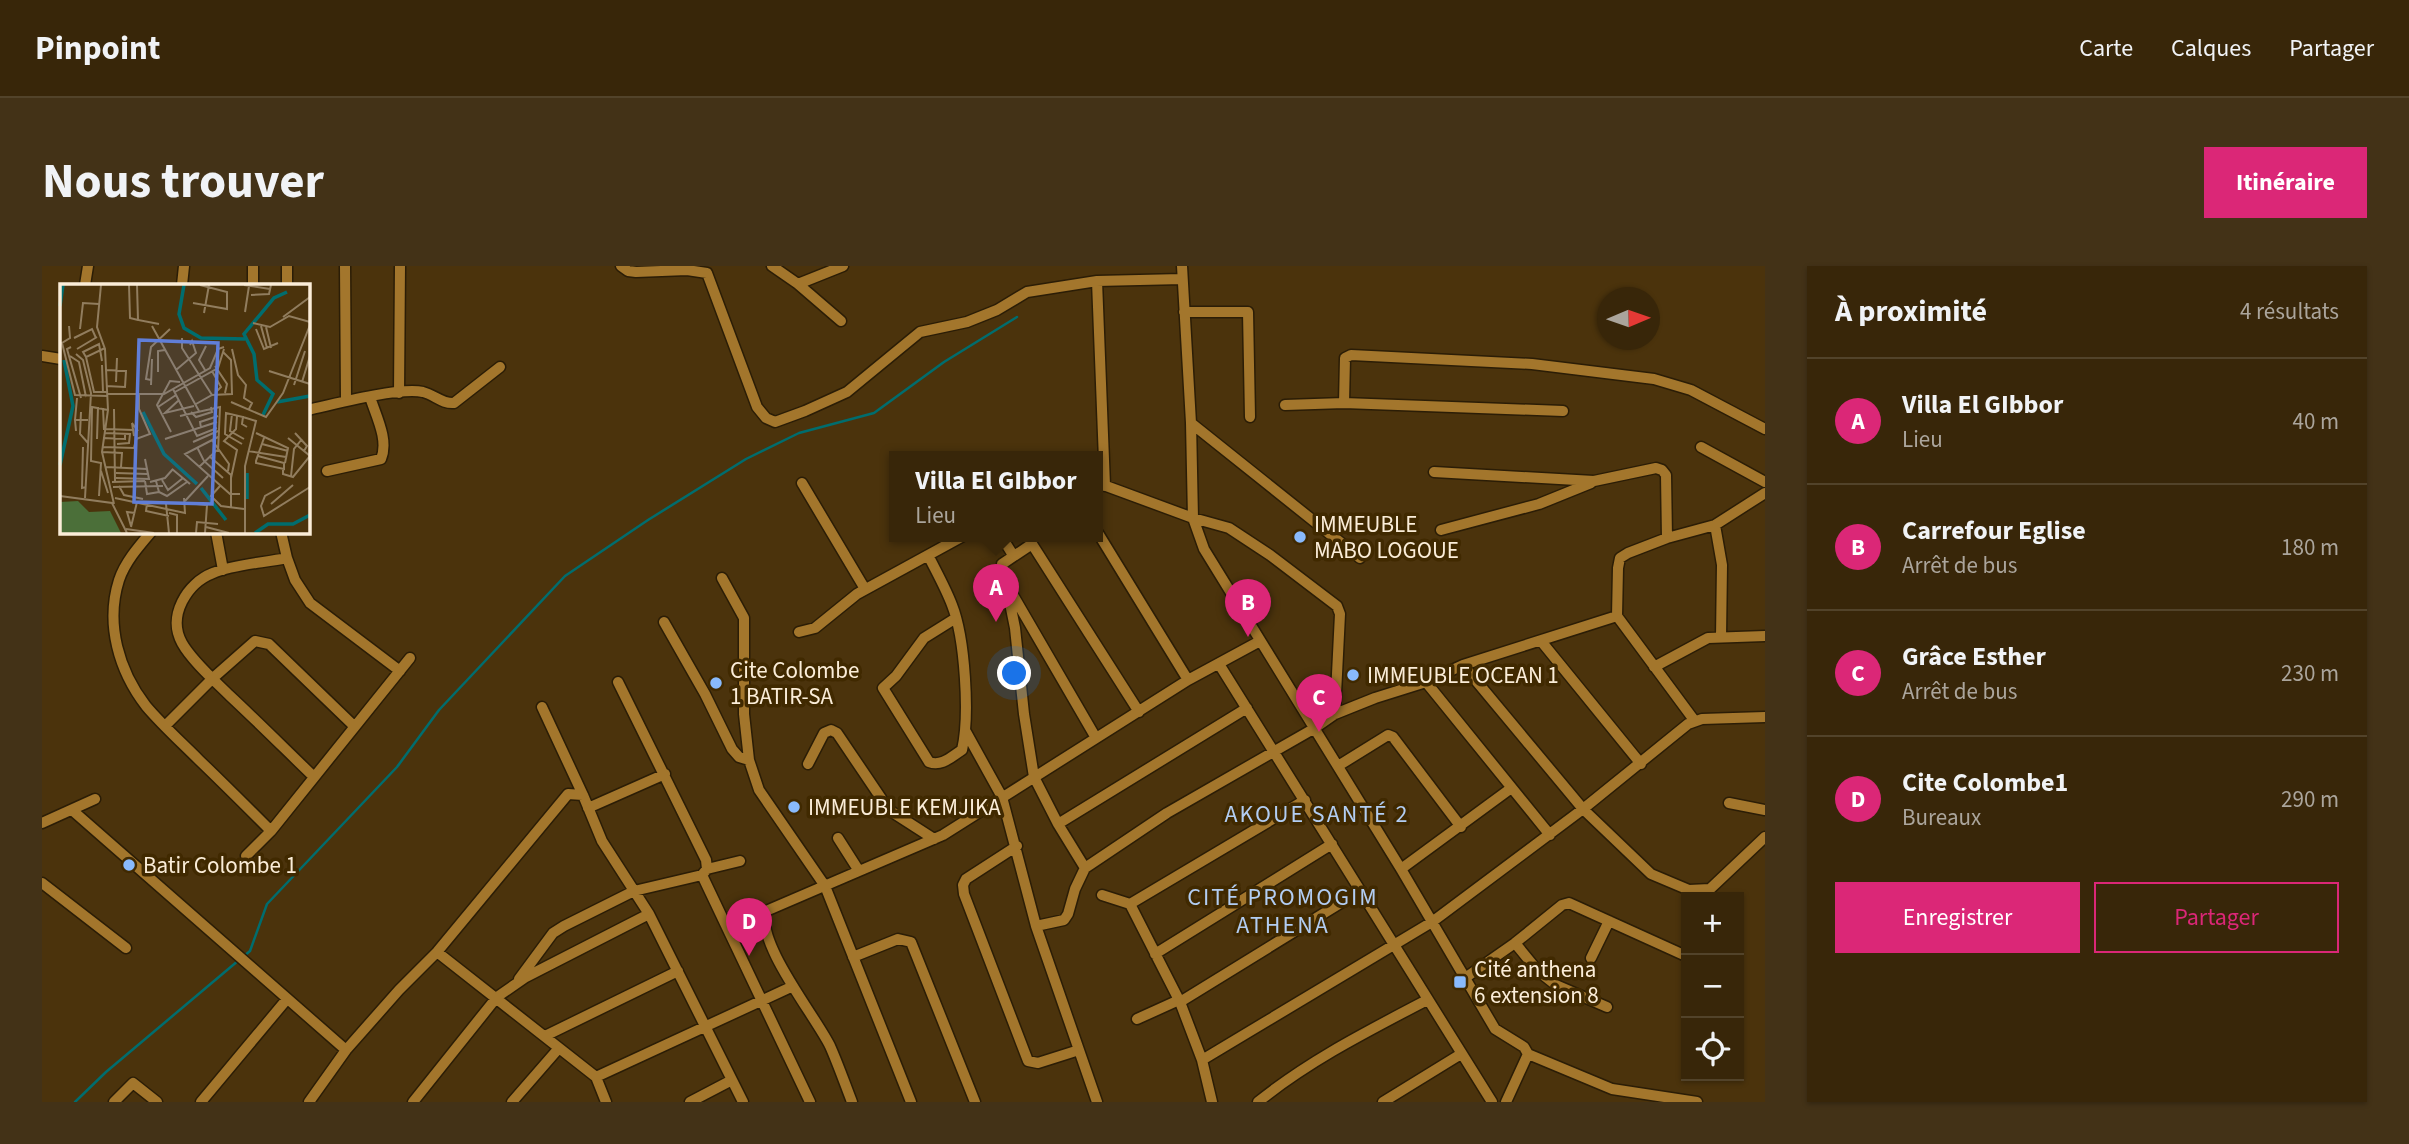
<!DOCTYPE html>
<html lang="fr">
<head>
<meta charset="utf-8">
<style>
  :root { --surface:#382609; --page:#433217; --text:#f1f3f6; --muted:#aba59c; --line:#52432a; --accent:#db2777 }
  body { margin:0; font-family:"Source Sans 3",sans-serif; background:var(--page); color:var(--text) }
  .controls { position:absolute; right:21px; bottom:21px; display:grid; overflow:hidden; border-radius:0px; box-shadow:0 2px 5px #0004 }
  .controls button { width:63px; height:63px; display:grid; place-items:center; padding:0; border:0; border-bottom:2px solid var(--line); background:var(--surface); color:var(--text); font:35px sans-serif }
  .compass { position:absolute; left:1555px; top:21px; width:63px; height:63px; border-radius:50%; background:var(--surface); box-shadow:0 2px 5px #0004; rotate:88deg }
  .you { position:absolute; left:973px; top:408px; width:24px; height:24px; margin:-18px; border:5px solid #fff; border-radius:50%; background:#1a73e8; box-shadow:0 0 0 10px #1a73e833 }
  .badge { display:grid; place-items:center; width:46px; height:46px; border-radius:50%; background:var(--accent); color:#fff; font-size:23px; font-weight:700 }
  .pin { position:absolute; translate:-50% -58px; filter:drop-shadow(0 2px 4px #0008) }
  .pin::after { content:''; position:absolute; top:37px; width:24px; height:21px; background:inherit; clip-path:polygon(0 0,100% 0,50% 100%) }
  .popup { position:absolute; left:847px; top:185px; width:214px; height:91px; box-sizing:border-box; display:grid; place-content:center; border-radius:0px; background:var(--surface); filter:drop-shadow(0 2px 5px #0005); font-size:23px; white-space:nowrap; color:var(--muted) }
  .popup b { font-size:26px; color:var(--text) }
  .popup::after { content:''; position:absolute; left:50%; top:100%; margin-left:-14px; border:14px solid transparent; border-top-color:var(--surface) }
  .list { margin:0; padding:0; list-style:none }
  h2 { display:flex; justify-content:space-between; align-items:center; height:91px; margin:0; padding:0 28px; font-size:30px }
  h2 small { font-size:23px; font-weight:400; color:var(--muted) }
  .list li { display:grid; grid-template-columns:46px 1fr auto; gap:21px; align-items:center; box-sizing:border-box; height:126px; padding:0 28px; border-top:2px solid var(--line) }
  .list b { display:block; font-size:26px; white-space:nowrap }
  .list p { margin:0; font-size:23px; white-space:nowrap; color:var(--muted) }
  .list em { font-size:23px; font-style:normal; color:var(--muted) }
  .actions { display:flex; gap:14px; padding:21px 28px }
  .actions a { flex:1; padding:16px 0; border:2px solid var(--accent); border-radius:0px; text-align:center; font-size:24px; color:var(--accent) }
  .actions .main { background:var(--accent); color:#fff }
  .icon { flex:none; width:38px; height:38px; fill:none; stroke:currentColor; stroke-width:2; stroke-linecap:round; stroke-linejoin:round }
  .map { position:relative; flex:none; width:1723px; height:836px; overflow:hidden; border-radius:0px }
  header { display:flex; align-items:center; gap:42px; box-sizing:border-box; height:98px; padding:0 35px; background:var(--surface); border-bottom:2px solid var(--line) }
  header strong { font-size:33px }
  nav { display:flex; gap:38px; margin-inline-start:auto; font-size:24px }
  .intro { display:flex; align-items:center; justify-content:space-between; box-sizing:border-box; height:168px; padding:0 42px }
  h1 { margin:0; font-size:49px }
  .button { padding:18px 32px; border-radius:0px; background:var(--accent); color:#fff; font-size:24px; font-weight:700 }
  main { display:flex; gap:42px; padding:0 42px }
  aside { flex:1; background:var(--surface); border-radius:0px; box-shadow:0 2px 5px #0004 }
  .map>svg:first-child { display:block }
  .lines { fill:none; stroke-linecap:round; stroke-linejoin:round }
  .stream { stroke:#006d6e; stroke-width:2.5 }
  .minor-casing { stroke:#2b1d06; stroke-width:13 }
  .minor { stroke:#a3762c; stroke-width:10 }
  .poi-dot { fill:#89bafc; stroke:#402900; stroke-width:2.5 }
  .labels { text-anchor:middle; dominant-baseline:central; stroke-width:7; stroke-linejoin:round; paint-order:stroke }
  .poi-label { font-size:23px; fill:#fbedd8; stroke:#402900; text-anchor:start }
  .neighbourhood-label { font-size:24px; letter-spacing:2px; fill:#b2cdf2; stroke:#402900 }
  .inset-river { fill:none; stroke:#006d6e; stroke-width:3.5 }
  .inset-road { fill:none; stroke:#917d5e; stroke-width:2 }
  .view { fill:#607ed8; fill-opacity:0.15; stroke:#607ed8; stroke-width:3.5 }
  .inset-edge { fill:none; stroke:#fbedd8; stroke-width:3.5 }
</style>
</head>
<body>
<header>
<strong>Pinpoint</strong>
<nav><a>Carte</a><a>Calques</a><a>Partager</a></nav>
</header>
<div class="intro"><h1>Nous trouver</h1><a class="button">Itinéraire</a></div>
<main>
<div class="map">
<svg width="1723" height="836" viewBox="0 0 1723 836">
  <rect width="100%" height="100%" fill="#4b330c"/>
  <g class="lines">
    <path class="stream" d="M202,690L208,685L225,638L355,501L397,444L523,310L606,254L704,193L757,167L832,147L902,96L975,51
      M33,836L64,806L197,694"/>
    <g class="minor-casing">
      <path id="minor" d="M211,0V19
        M245,0V19
        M303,0L304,134
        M579,0L586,5L594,6L645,4L665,7L715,141L724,152L733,156L763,145L805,126L878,66L925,56L955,44L985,26L1055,15L1140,13
        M730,0L756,18L799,55
        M1140,0L1149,157L1151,252L1162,283L1359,603L1443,746L1453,763L1482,781L1486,788L1570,823L1655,836
        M1055,15L1063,220
        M756,18L801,0
        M43,19L46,0
        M140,19L142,0
        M1142,46H1206L1208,151
        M0,90L19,93
        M357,127L358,0
        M1302,137L1303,92L1309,89L1490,98L1612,113L1649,124L1723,163
        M1243,139L1302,137L1521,145
        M266,144C292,138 357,121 381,126C393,129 400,138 412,137L458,101
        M1149,157L1318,292
        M1659,181L1723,216
        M285,205L339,193C347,174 334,150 328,131
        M1392,206L1552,215L1614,202L1620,204L1624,209L1625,272
        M760,217L823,323
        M1056,217L1151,252L1187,262L1228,289L1295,340L1298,348L1293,448
        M1673,259L1680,299L1679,371
        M1399,264L1497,238L1549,217
        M109,266C97,280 83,296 77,314C63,358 77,405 104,440C120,459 139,476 157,494C181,517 205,541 229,565
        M174,266L181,304
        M239,266L245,292L253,314L268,337L358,405
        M1056,267L1146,414
        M959,270L971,289
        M887,291C895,307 904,323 910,339C923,372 928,450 920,484C910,490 900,501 887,496L841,422L854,410L882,372L914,352
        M245,292C221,297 193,298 171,307C145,317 125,350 140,377C150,395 173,415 187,429C216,456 244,484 272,511
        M680,312L702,352V448L707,494L717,524L783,620L869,836
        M968,324L1054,472
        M622,356L663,428L690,483L697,491L707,494
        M757,366L773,362L815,328L921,270
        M1499,375L1599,498
        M1177,398L1450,836
        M1421,399L1541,543L1609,608L1647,624L1668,623L1723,571
        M1612,401L1666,372L1723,370
        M576,416L664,594L665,603
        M1384,416L1508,569
        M500,441L541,529
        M1652,454L1575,350L1576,302L1578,292L1586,287L1625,272L1673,259L1723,227
        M123,460L171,412L213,375L227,378L312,460
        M924,466L960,531L994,660L1055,836
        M766,498L782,467L789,464L795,467L847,544L892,573
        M1296,500L1346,469L1351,471L1419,561
        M1687,537L1723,544
        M546,542L623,508
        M30,544L304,784
        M0,557L53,533
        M1016,558L1205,442
        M796,572L817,605
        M975,580L924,613L921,619L922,628L986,795L996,797L1037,784
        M204,590L229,565L368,392
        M1043,602L1016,558L992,511L982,448L973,362L960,298L990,278L1097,446
        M1359,603L1468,523
        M660,609L768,836
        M0,617L84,682
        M1060,629L1088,638L1138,736L1160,794L1170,836
        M1088,638L1263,534
        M994,660L1022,654L1026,648L1033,623L1043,602L1125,547L1273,462L1293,448L1333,432L1384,416L1421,399L1575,350
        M1473,677L1495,704L1514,719L1565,741
        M395,686L554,811L564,836
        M1113,688L1290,578
        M811,691L856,673L869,676L933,836
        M1549,692L1567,655
        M1423,712L1473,677L1520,639L1527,637L1644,690
        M477,713L511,667L522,660L592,625L660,609L665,603L698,595
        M1138,736L1318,625
        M1095,753L1137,734
        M503,770L636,705
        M1160,794L1390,656L1541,543L1646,458L1660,453L1723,451
        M554,811L749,721
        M72,836L91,817L115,836
        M159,836L245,733
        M267,836L304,784L357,724L395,686L526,528L541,529L560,575L607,648L701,836
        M371,836L455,731L484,711L607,648
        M470,836L517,782
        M648,836L690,814
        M810,836C803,818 796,798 788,780C774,751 713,676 724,645L901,569L1146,414L1218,375
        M1216,836C1268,794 1326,765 1385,734
        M1341,836L1419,788
        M1464,836L1486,788"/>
    </g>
    <use href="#minor" class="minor"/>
  </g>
  <g class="poi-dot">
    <circle cx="1258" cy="271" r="7"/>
    <circle cx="1311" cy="409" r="7"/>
    <circle cx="674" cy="417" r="7"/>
    <circle cx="752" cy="541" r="7"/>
    <circle cx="87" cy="599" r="7"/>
    <rect x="1411" y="709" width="14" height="14" rx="3.5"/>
  </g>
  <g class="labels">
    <g class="poi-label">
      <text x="1272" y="258">IMMEUBLE<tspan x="1272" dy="26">MABO LOGOUE</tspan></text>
      <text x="688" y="404">Cite Colombe<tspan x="688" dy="26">1 BATIR-SA</tspan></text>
      <text x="1325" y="409">IMMEUBLE OCEAN 1</text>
      <text x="766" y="541">IMMEUBLE KEMJIKA</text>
      <text x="101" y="599">Batir Colombe 1</text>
      <text x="1432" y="703">Cité anthena<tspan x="1432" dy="26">6 extension 8</tspan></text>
    </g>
    <g class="neighbourhood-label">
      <text x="1275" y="548">AKOUE SANTÉ 2</text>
      <text x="1241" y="631">CITÉ PROMOGIM<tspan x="1241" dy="28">ATHENA</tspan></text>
    </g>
  </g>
  <g transform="translate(18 18)">
    <rect width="250" height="250" fill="#4b330c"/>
    <path d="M18,217L29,228L50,227L61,249H0V218Z" fill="#4b6f39"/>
    <path class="inset-river" d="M124,1L119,30L124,44L141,54L185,55M0,22L3,1M217,118L250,112M83,128L104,170L137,200M203,131L213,110L197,96L194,70L184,50L214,14L227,8M0,181L13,122L4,76M141,204L166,236M187,215V189M195,249L208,240H233L250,231"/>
    <path class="inset-road" d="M41,1L37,43L45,65L48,126L42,168L54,220M69,1L70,34L78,36M77,1L78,36L99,40M184,1L210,5M191,11L209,10L211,1M133,19L167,25V8L140,1M185,28L189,2M144,29L149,1M223,33L250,13M193,39L210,43L229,32L250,38M9,42L10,54L2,59L15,111L47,112M92,42L139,127M201,42L207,64M206,43L211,64M20,45L23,19L39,20M196,45L204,65L218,59M14,54L32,45L36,54M122,54V64L152,111M11,63L7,65L21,114M45,64L26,73L34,108H47M17,65L37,53M172,65L178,91L186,101L184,114L192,119L189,125M16,70L23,76L31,109L25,214M10,72L19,78L26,113M26,73L23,68L39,60L42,77M42,81L43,108M155,82L167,100L165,109M46,86L66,87L65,103L46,102M116,86L136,69L132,57L130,61M145,86L139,76L146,62M152,87L161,103L157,107M209,87L250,100M98,88V67L105,66M91,96L86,95L91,63L110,45M56,98L57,74M242,98L250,72M91,101L92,75M234,101L245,67M113,105L137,152L157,144M115,108L158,84L164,65M47,110H104L150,84L158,65L164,63M119,116L105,129L134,122M171,118L206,133L223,109L250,41M136,120L152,111L172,110L171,76L163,68M98,123L116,111M43,124L44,146M54,125L55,198M21,128L20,150L28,159M131,128L136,133L152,128L151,123M172,130L170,147L184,155M120,132L160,123L158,168M183,133L196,137L185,182V249M15,136L17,114M141,144L140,138L158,132M45,145L73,146M16,147L15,136H28M111,148L97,121L110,97L120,98M44,149L70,150L69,159L57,160M196,149L228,164L225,179M235,149L247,162L244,167M74,152L72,139L78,147M158,153L125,170L170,210H180M43,154L65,155V150M37,155L38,123M105,155L157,138M152,156L169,180L168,187M133,158L158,147M182,160L165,150L166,129L183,133L182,140L187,143M202,160L228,167M23,163L22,204L26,203M42,163L74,164L76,155L90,150L79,125V111M137,163L144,177L163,194M188,167L226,173M42,168L62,169L61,183M149,172L171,191V224M198,172L224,179V185L196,179V177L199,168L204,154M46,183L87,185M139,183L157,166M112,185L130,200M223,185V190L233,193L250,172L228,154M41,187L48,209M56,189L87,190M231,192L234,165L242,155M56,194L89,195L85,175M171,194L177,166L164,157L176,145L177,132M102,196L108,206L123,194M85,197L87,210L99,208M96,197L99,208L107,212L127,198M52,198L85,197M90,198L105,194L113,185M59,202L64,211L83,215M160,202L151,212L161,222L184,225M53,203L103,202M221,203L205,212L201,222L204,232L250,203M0,212L52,219L67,249M39,212L41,179L31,177L32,123L48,126M55,214L125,229L124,214M125,217L148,192M126,219L147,221L145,249M87,220L86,227L109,232M106,220L109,249M211,220L233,201M109,229L117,231V249M71,242L67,228L75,229M71,243L77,218M146,243L169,249M66,245L94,249M136,249L137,238L158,240"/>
    <path class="view" d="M79,56L158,59L152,220L74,218Z"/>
    <rect width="250" height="250" class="inset-edge"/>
  </g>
</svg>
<div class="controls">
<button>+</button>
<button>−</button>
<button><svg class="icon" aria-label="locate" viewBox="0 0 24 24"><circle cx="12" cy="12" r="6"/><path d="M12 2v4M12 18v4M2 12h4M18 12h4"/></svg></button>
</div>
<svg class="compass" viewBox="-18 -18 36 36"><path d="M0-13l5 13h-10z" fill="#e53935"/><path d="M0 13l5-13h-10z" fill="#aba59c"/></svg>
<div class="you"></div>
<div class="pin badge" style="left:954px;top:356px">A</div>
<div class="popup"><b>Villa El GIbbor</b>Lieu</div>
<div class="pin badge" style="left:1206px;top:371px">B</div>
<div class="pin badge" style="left:1277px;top:466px">C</div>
<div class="pin badge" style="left:707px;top:690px">D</div>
</div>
<aside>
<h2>À proximité<small>4 résultats</small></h2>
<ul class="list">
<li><span class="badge">A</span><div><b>Villa El GIbbor</b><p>Lieu</p></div><em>40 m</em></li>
<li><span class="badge">B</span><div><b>Carrefour Eglise</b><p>Arrêt de bus</p></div><em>180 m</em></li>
<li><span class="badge">C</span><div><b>Grâce Esther</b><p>Arrêt de bus</p></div><em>230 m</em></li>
<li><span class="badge">D</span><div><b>Cite Colombe1</b><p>Bureaux</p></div><em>290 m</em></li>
</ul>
<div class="actions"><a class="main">Enregistrer</a><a>Partager</a></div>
</aside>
</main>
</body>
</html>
